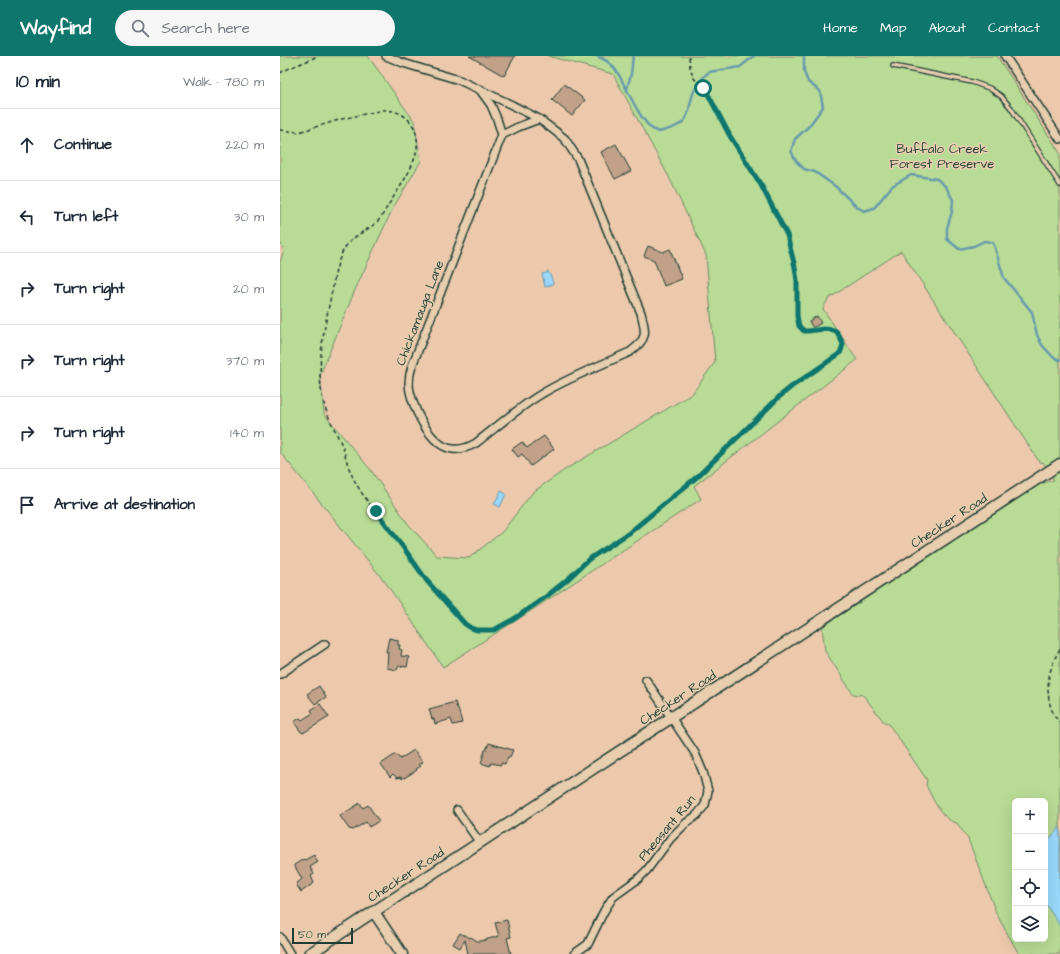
<!DOCTYPE html>
<html lang="en">
<head>
<meta charset="utf-8">
<style>
  :root { --surface:#fff; --page:#f6f6f7; --text:#1f2937; --muted:#747a83; --line:#e0e1e3; --accent:#0f766e }
  body { margin:0; font-family:"Architects Daughter",sans-serif; background:var(--page); color:var(--text) }
  .controls { position:absolute; right:12px; bottom:12px; display:grid; overflow:hidden; border-radius:6px; box-shadow:0 4px 16px #0002 }
  .controls button { width:36px; height:36px; display:grid; place-items:center; padding:0; border:0; border-bottom:1px solid var(--line); background:var(--surface); color:var(--text); font:20px sans-serif }
  .scale { position:absolute; left:12px; bottom:10px; width:61px; box-sizing:border-box; padding-left:4px; border:2px solid #1f3d34; border-top:0; font-size:11px; line-height:14px; white-space:nowrap; color:#1f3d34; -webkit-text-stroke:3px #e8cdaf; paint-order:stroke }
  .stop { position:absolute; width:12px; height:12px; margin:-9px; border:3px solid #0f766e; border-radius:50%; background:#fff }
  .stop.end { background:#0f766e; border-color:#fff; box-shadow:0 1px 4px #0008 }
  .list { margin:0; padding:0; list-style:none }
  h2 { display:flex; justify-content:space-between; align-items:center; height:52px; margin:0; padding:0 16px; font-size:17px }
  h2 small { font-size:13px; font-weight:400; color:var(--muted) }
  .list li { display:grid; grid-template-columns:26px 1fr auto; gap:12px; align-items:center; box-sizing:border-box; height:72px; padding:0 16px; border-top:1px solid var(--line) }
  .list b { display:block; font-size:15px; white-space:nowrap }
  .list em { font-size:13px; font-style:normal; color:var(--muted) }
  .icon { flex:none; width:22px; height:22px; fill:none; stroke:currentColor; stroke-width:2; stroke-linecap:round; stroke-linejoin:round }
  .map { position:relative; flex:none; width:780px; height:898px; overflow:hidden }
  header { display:flex; align-items:center; gap:24px; box-sizing:border-box; height:56px; padding:0 20px; background:var(--accent); color:#fff }
  header strong { font-size:19px }
  nav { display:flex; gap:22px; margin-inline-start:auto; font-size:14px }
  .search { width:280px; height:36px; background:var(--page); display:flex; align-items:center; gap:10px; box-sizing:border-box; padding:0 14px; border-radius:22px; color:var(--muted); font-size:15px }
  main { display:flex }
  aside { flex:1; background:var(--surface) }
  .map>svg:first-child { display:block }
  .green { fill:#b8db95; stroke:#6c8c64; fill-rule:evenodd }
  .water { fill:#9ad8fc; stroke:#699aac }
  .lines { fill:none; stroke-linecap:round; stroke-linejoin:round }
  .stream { stroke:#699aac; stroke-width:2.5 }
  .building { fill:#c1a189; stroke:#1f3d34 }
  .lane-casing { stroke:#1f3d34; stroke-width:6 }
  .street-casing { stroke:#1f3d34; stroke-width:10 }
  .secondary-casing { stroke:#1f3d34; stroke-width:13 }
  .path { stroke:#1f3d34; stroke-width:1.5; stroke-dasharray:4 3; stroke-linecap:butt }
  .lane { stroke:#e8cdaf; stroke-width:3.5 }
  .street { stroke:#e8cdaf; stroke-width:7 }
  .secondary { stroke:#e8cdaf; stroke-width:10 }
  .route { stroke:#0f766e; stroke-width:5 }
  .labels { text-anchor:middle; dominant-baseline:central; stroke-width:3; stroke-linejoin:round; paint-order:stroke }
  .park-label { font-size:13px; fill:#274539; stroke:#e8cdaf }
  .street-label { font-size:13px; fill:#1f3d34; stroke:#e8cdaf }
</style>
</head>
<body>
<header>
<strong>Wayfind</strong>
<div class="search"><svg class="icon" aria-label="search" viewBox="0 0 24 24"><circle cx="10" cy="10" r="6"/><path d="M15 15l6 6"/></svg>Search here</div>
<nav><a>Home</a><a>Map</a><a>About</a><a>Contact</a></nav>
</header>
<main>
<aside>
<h2>10 min<small>Walk · 780 m</small></h2>
<ul class="list">
<li><svg class="icon" aria-label="ahead" viewBox="0 0 24 24"><path d="M12 20V5M6 11l6-6 6 6"/></svg><div><b>Continue</b></div><em>220 m</em></li>
<li><svg class="icon" aria-label="left" viewBox="0 0 24 24"><path d="M17 20v-9H6M10 6l-5 5 5 5"/></svg><div><b>Turn left</b></div><em>30 m</em></li>
<li><svg class="icon" aria-label="right" viewBox="0 0 24 24"><path d="M7 20v-9h11M14 6l5 5-5 5"/></svg><div><b>Turn right</b></div><em>20 m</em></li>
<li><svg class="icon" aria-label="right" viewBox="0 0 24 24"><path d="M7 20v-9h11M14 6l5 5-5 5"/></svg><div><b>Turn right</b></div><em>370 m</em></li>
<li><svg class="icon" aria-label="right" viewBox="0 0 24 24"><path d="M7 20v-9h11M14 6l5 5-5 5"/></svg><div><b>Turn right</b></div><em>140 m</em></li>
<li><svg class="icon" aria-label="arrive" viewBox="0 0 24 24"><path d="M6 21V4h12l-3 4 3 4H6"/></svg><div><b>Arrive at destination</b></div></li>
</ul>
</aside>
<div class="map">
<svg width="780" height="898" viewBox="0 0 780 898">
  <rect width="100%" height="100%" fill="#ecc9ac"/>
  <filter id="ink" filterUnits="userSpaceOnUse"><feTurbulence type="fractalNoise" baseFrequency=".025" numOctaves="2"/><feDisplacementMap in="SourceGraphic" scale="8" xChannelSelector="R" yChannelSelector="G"/><feConvolveMatrix kernelMatrix="1 2 1 2 8 2 1 2 1" color-interpolation-filters="sRGB"/></filter>
  <g filter="url(#ink)">
    <path class="green" d="M0,0H88L134,65L141,105L113,152L75,234L40,319L44,358L90,413L129,469L157,500L189,502L222,476L253,436L286,413L412,338L435,306L426,199L389,121L333,18L268,0H717L780,97V898H739L717,859L688,783L677,767C662,765 652,741 646,729L647,724L608,667L604,666L583,639L573,638L545,595L542,571L760,428L774,424L763,406L760,407L621,195L548,243L543,253L577,304L414,430L421,443L249,556L163,611L106,527L0,396V206L4,195L0,186ZM735,745H765V883H735Z"/>
    <path class="water" d="M267,215H268L272,223V224L273,228L265,231L262,218L267,217Z
      M221,435L226,438L220,451L214,448Z
      M780,771V870L765,847V785L772,780Z"/>
    <g class="lines">
      <path class="stream" d="M317,0C324,3 331,7 335,13C346,27 361,73 379,76C387,74 399,71 404,65C410,57 409,50 412,41C414,33 422,21 429,16L460,11L474,0
        M524,0V16L528,26L540,35L543,51L529,70L515,83L511,95L516,105L524,113L535,116L555,130L577,151L584,155L594,152L612,130L631,119L657,123L666,131L673,144L672,156L667,172V183L679,193L694,190L704,185L712,186L714,189L724,222L752,256L757,279L762,289L773,301L780,304
        M347,35C347,28 350,24 351,18C352,12 352,6 353,0"/>
    </g>
    <path class="building" d="M189,0H235L224,20Z
      M284,28L305,44L292,60L272,44Z
      M336,88L351,115L335,123L321,96Z
      M368,190L383,196L390,193L402,223L384,230L374,204L364,200Z
      M537,260L541,267L533,272L529,265Z
      M264,380L274,393L251,410L242,398L238,401L232,393L242,386L247,392Z
      M109,582L118,584V589H120L119,593L122,594L121,600L129,601L127,611L119,610L117,614L107,612L108,596H106Z
      M39,630L46,641L35,648L27,638Z
      M175,646L177,652H178L182,667L173,669L171,663L155,668L154,663H152L149,653Z
      M40,648L49,661L23,677L22,676H21L14,666L20,662L22,664L33,657L31,654Z
      M209,687L233,694L230,701H228L225,708L221,707V709L211,707L210,710L201,707L205,694H206Z
      M134,694L143,706L139,708L141,710L136,713L137,714L124,722V721L122,723L121,721L117,722L113,718L110,721L101,708L116,698L120,703Z
      M80,747L83,752L88,749L99,765L89,771L86,766L73,774L69,773L60,760Z
      M34,799L38,806L30,811L34,818L31,820L34,827L21,836L16,828L22,823L14,809L24,803L25,804Z
      M227,864L231,881L227,882L231,898H188L185,884L180,892L173,888L180,877L184,880V878L190,882L191,881L197,885H201L219,880L215,867Z"/>
    <g class="lines">
      <g class="lane-casing">
        <path id="lane" d="M613,10L692,26L709,32L721,40L731,52L780,129"/>
      </g>
      <g class="street-casing">
        <path id="street" d="M106,0L123,7L179,24L232,49L259,63L275,75L285,83L298,103L361,257C366,277 368,283 350,296C321,309 290,321 263,337C239,351 218,370 196,387C189,391 181,394 173,393C150,391 130,348 129,328C129,321 130,316 132,310L222,79L217,63L211,49L200,34
          M725,0L780,83
          M222,79L238,71L259,63
          M0,618L45,588
          M177,754L200,787
          M0,881L10,898
          M294,898L308,888L324,855L333,841L358,823L367,814L390,783L405,768L417,759L425,749L428,735L423,716L415,697L366,624"/>
      </g>
      <g class="secondary-casing">
        <path id="secondary" d="M94,856L122,898
          M29,898L780,408"/>
      </g>
      <path class="path" d="M0,17C12,10 25,7 37,0
        M0,74L19,76L62,63L103,54C116,54 127,59 133,70C147,95 123,126 111,145C106,152 103,160 97,166C87,175 74,179 66,190C58,202 55,217 53,230C46,265 36,304 42,339C45,356 53,370 60,385C65,395 66,406 71,417C80,439 98,458 113,477C125,492 135,509 147,524C158,540 172,554 185,568L191,572L197,574H214L234,563L267,540L288,523L309,503L349,477L418,420L499,341L511,331L559,299L561,295L563,288L557,276L554,274L544,273L528,275H523L519,270L517,260V225L515,211L507,179L481,129L449,80L429,40L413,21L410,11L409,0
        M780,593C768,612 764,636 773,657C775,661 778,664 780,668"/>
      <use href="#lane" class="lane"/>
      <use href="#street" class="street"/>
      <use href="#secondary" class="secondary"/>
    </g>
  </g>
  <g class="lines" filter="url(#ink)">
    <path class="route" d="M96,455L123,491L147,525L185,568L191,572L197,574H214L234,563L267,540L288,523L309,503L349,477L418,420L499,341L511,331L559,298L561,295L563,288L557,276L554,274L544,273L528,275H524L519,270L517,260V225L515,211L507,179L481,129L450,80L429,40L423,32"/>
  </g>
  <g class="labels">
    <g class="park-label">
      <text x="662" y="93">Buffalo Creek<tspan x="662" dy="15">Forest Preserve</tspan></text>
    </g>
    <g class="street-label">
      <text transform="translate(140 257) rotate(-69)">Chickamauga Lane</text>
      <text transform="translate(669 465) rotate(-33)">Checker Road</text>
      <text transform="translate(398 642) rotate(-33)">Checker Road</text>
      <text transform="translate(387 772) rotate(-50)">Pheasant Run</text>
      <text transform="translate(126 819) rotate(-33)">Checker Road</text>
    </g>
  </g>
</svg>
<div class="controls">
<button>+</button>
<button>−</button>
<button><svg class="icon" aria-label="locate" viewBox="0 0 24 24"><circle cx="12" cy="12" r="6"/><path d="M12 2v4M12 18v4M2 12h4M18 12h4"/></svg></button>
<button><svg class="icon" aria-label="layers" viewBox="0 0 24 24"><path d="M12 4l9 5-9 5-9-5zM3 14l9 5 9-5"/></svg></button>
</div>
<div class="scale">50 m</div>
<div class="stop" style="left:423px;top:32px"></div>
<div class="stop end" style="left:96px;top:455px"></div>
</div>
</main>
</body>
</html>
